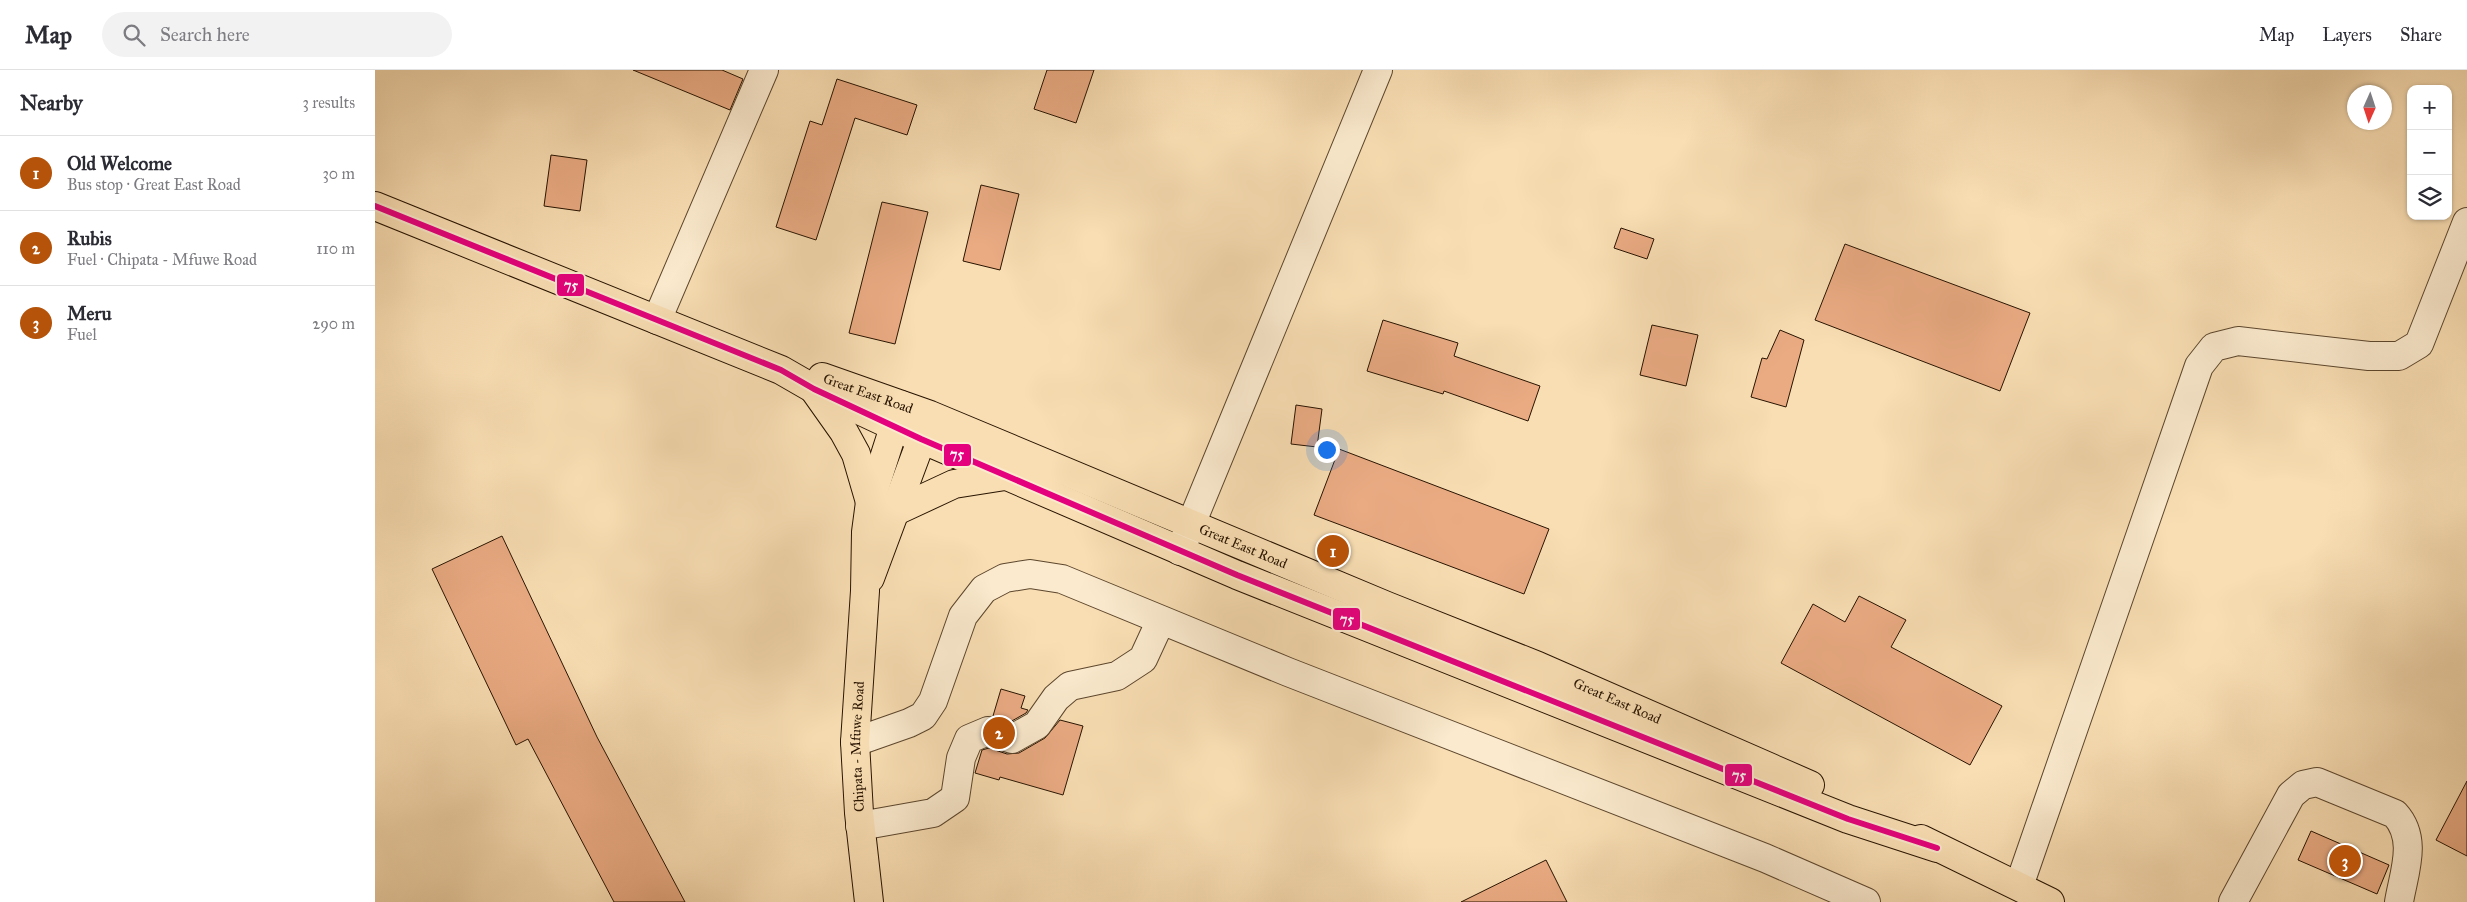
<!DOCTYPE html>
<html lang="en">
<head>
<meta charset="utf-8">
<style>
  :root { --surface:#fff; --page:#f2f2f3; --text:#2b2b33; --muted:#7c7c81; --line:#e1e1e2; --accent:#b45309 }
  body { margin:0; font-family:"IM FELL Great Primer",serif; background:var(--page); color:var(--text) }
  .controls { position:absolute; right:15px; top:15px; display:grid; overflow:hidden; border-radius:10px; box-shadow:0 1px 4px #0004 }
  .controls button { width:45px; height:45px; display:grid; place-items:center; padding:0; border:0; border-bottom:1px solid var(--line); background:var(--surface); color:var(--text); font:25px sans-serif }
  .compass { position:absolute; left:1972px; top:15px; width:45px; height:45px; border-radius:50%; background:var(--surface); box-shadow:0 1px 4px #0004; rotate:183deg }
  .you { position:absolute; left:951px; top:379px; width:18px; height:18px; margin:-12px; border:4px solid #fff; border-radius:50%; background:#1a73e8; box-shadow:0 0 0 8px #1a73e833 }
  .badge { display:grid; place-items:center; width:32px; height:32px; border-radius:50%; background:var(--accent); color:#fff; font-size:16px; font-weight:700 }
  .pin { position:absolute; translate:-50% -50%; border:2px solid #fff; box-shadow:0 1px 5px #0006 }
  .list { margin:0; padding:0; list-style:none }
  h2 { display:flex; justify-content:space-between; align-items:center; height:65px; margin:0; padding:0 20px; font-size:21px }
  h2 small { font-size:16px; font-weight:400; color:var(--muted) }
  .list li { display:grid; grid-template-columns:32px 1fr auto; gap:15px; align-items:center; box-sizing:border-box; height:75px; padding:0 20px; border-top:1px solid var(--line) }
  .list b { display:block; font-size:19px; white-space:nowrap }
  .list p { margin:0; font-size:16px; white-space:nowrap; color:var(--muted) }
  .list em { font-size:16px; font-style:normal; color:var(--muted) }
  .icon { flex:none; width:28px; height:28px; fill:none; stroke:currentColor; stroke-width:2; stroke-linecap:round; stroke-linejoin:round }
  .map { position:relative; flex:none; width:2092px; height:832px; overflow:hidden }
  header { display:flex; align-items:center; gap:30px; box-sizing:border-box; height:70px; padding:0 25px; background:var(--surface); border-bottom:1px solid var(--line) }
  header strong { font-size:24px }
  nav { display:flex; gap:28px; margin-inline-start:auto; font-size:18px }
  .search { width:350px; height:45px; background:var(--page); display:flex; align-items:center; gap:12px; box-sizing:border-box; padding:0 18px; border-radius:28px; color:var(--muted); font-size:19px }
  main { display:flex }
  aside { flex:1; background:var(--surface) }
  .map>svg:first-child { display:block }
  .building { fill:#eaab83; stroke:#271300 }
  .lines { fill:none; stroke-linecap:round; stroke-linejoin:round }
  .minor-casing { stroke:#5c462d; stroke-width:30 }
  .major-casing { stroke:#271300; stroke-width:30 }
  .highway-casing { stroke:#271300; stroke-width:30 }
  .minor { stroke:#fbeace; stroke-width:28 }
  .major { stroke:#f9deb3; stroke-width:28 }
  .highway { stroke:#f9deb3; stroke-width:28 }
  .bus-1-casing { stroke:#fbeace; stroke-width:10 }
  .bus-1 { stroke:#e5007d; stroke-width:6 }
  .labels { text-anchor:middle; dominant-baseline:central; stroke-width:4; stroke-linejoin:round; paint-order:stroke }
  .street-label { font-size:14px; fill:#271300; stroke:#fbeace }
  .line-badge { stroke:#fbeace; stroke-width:2 }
  .badge-label { font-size:14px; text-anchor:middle; font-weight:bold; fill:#fff }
</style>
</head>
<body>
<header>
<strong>Map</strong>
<div class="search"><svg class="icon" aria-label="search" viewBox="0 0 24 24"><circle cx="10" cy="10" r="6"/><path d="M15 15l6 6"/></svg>Search here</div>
<nav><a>Map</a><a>Layers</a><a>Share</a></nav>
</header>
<main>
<aside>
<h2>Nearby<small>3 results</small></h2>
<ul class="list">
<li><span class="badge">1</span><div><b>Old Welcome</b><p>Bus stop · Great East Road</p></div><em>30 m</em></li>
<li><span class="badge">2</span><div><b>Rubis</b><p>Fuel · Chipata - Mfuwe Road</p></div><em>110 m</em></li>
<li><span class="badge">3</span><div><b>Meru</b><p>Fuel</p></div><em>290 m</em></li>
</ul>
</aside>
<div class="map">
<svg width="2092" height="832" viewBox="0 0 2092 832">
  <rect width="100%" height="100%" fill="#f9deb3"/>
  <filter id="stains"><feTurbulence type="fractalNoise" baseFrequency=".004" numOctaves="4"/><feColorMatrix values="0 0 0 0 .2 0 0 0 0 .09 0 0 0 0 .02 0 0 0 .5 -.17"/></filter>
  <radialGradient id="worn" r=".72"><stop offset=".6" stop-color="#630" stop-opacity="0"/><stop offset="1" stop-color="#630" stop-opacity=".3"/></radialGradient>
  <path class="building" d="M258,0H347L368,9L355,40Z
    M672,0H719L701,53L659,39Z
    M462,9L542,35L532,65L480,48L441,170L401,157L435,51L447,55Z
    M176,85L212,90L205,141L169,136Z
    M606,115L644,124L625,200L588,191Z
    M507,132L553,142L520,274L474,263Z
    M1246,158L1279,169L1272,189L1239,178Z
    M1470,174L1655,243L1625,321L1440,250Z
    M1008,250L1083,273L1079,286L1165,316L1153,351L1069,321L1068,324L992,301Z
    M1277,255L1323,265L1311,316L1265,305Z
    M1405,260L1429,270L1411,337L1376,327L1387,288L1392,289Z
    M921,335L947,339L942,377L916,374Z
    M964,379L1174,459L1149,524L939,445Z
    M127,466L222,667L310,832H239L153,669L141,675L57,499Z
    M1484,526L1531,550L1516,577L1627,636L1595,695L1406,593L1438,534L1470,552Z
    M626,619L650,626L646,638L653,640L651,643L635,652L618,646Z
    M685,650L708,656L688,725L625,707L624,710L600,703L607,680L614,678L632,684L644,683L670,668Z
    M2092,711V786L2061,770Z
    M1936,761L2014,795L2002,824L1923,790Z
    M1171,790L1192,832H1086Z"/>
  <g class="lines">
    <g class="minor-casing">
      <path id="minor" d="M282,250L389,0
        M805,481L1003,0
        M480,672L534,653L548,646L558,631L588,546L609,519L630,508L655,504L687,509L913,602L1390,788L1491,832
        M485,756L558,743L580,728L586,688L594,669L613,661L637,669L662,655L681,628L695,616L742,606L768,589L786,550
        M1644,816L1824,296L1839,277L1863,271L1994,286H2024L2044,274L2092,152
        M1858,832L1916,725L1928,715L1942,712L2020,744C2043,769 2029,802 2024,832"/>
    </g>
    <g class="major-casing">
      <g id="major">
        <path d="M495,508L555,347"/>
        <path id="s1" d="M494,832L484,743L480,672L490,521L491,462L495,432L526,335"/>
      </g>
    </g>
    <g class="highway-casing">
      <g id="highway">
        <path d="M0,136L406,300L439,319L546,369L862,505L1473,749L1562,778"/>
        <path id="s2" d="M447,307L555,345L1012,536L1163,596L1435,715"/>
        <path d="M440,321L469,362L481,384L495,432"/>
        <path d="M521,441L579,414L630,406"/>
        <path d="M1546,769L1675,832"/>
      </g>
    </g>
    <use href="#minor" class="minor"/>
    <use href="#major" class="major"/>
    <use href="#highway" class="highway"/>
    <g class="bus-1-casing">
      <path id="bus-1" d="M0,136L406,300L439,319L546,369L862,505L1473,749L1562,778"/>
    </g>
    <use href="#bus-1" class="bus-1"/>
  </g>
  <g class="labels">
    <g class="street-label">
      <text stroke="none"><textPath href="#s2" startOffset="49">Great East Road</textPath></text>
      <text stroke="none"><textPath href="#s2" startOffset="454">Great East Road</textPath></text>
      <text stroke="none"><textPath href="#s2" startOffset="859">Great East Road</textPath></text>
      <text stroke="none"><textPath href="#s1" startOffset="156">Chipata - Mfuwe Road</textPath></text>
    </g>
  </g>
  <g class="line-badge">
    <rect x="181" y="203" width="29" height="24" rx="5" fill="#e5007d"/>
    <rect x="568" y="373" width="29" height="24" rx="5" fill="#e5007d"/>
    <rect x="957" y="537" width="29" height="24" rx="5" fill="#e5007d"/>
    <rect x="1349" y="693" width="29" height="24" rx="5" fill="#e5007d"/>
  </g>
  <g class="badge-label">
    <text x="196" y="220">75</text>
    <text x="582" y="389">75</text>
    <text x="972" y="554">75</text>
    <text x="1364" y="710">75</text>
  </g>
  <rect width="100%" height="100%" filter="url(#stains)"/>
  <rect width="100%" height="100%" fill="url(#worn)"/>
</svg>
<div class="controls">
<button>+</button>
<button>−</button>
<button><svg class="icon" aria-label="layers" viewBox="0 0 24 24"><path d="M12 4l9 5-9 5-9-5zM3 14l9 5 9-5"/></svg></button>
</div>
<svg class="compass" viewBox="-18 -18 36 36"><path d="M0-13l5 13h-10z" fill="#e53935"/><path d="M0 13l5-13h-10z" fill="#7c7c81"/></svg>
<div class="you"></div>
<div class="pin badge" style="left:958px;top:481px">1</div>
<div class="pin badge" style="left:624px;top:663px">2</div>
<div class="pin badge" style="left:1970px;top:791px">3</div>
</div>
</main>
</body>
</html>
